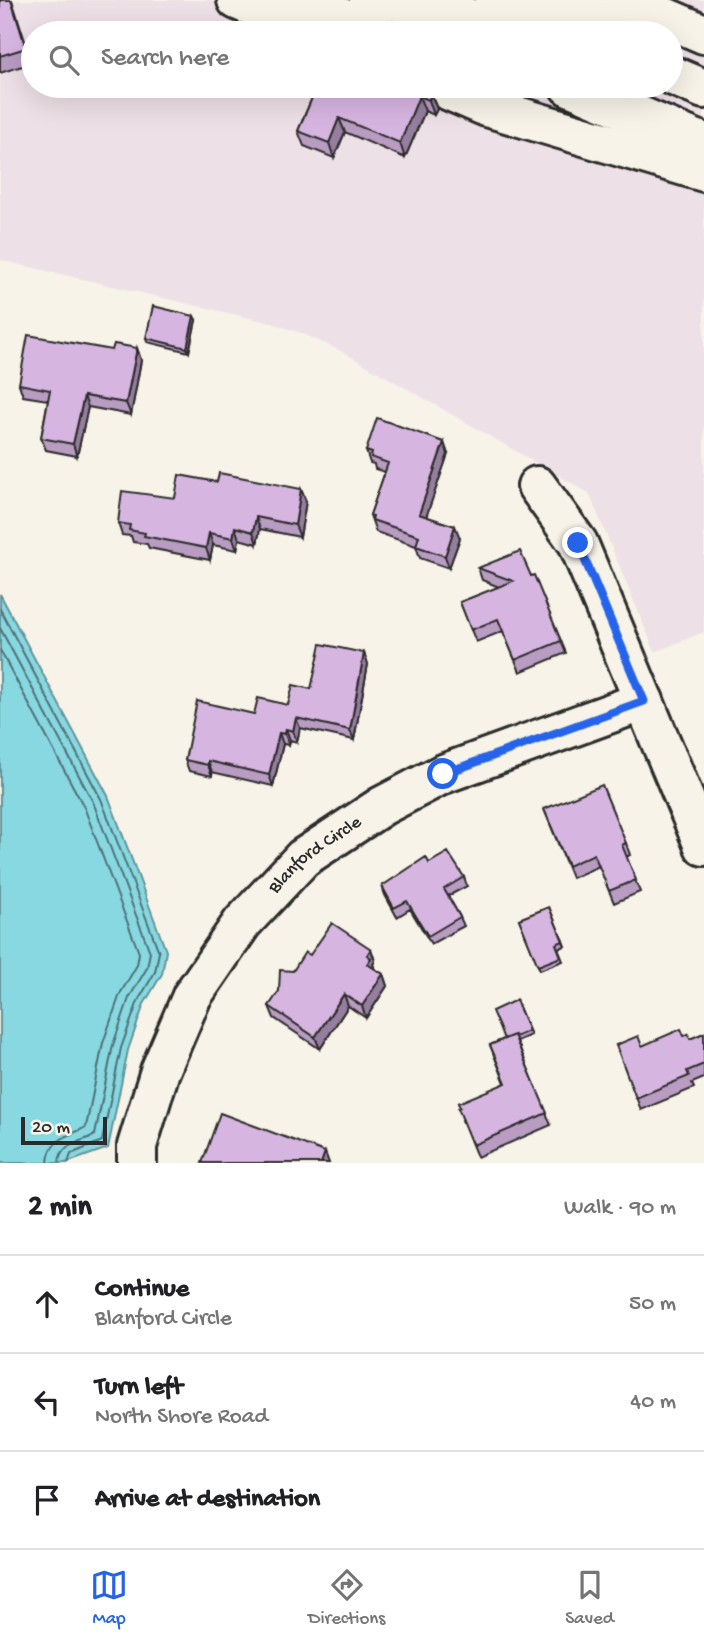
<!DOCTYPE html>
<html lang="en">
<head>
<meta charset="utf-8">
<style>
  :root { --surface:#fff; --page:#f2f2f2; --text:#202124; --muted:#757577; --line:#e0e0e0; --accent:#2563eb }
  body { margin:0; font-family:"Gochi Hand",sans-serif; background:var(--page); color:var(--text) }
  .scale { position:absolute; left:21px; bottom:18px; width:86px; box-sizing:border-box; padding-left:7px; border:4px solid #2b2b2b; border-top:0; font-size:19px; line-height:24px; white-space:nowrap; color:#2b2b2b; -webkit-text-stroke:5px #f7f3e8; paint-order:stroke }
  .stop { position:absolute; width:21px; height:21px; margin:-16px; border:5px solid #2563eb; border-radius:50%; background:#fff }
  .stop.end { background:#2563eb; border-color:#fff; box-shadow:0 2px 7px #0008 }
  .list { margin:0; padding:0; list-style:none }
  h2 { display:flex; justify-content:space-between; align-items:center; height:91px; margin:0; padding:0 28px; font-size:30px }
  h2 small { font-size:23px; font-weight:400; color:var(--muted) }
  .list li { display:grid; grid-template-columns:46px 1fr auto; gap:21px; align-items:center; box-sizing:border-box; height:98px; padding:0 28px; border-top:2px solid var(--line) }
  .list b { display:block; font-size:26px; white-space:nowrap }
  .list p { margin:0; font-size:23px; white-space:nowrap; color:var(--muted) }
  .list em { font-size:23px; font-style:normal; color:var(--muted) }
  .icon { flex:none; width:38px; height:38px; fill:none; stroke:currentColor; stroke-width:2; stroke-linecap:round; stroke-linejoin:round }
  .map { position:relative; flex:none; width:704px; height:1163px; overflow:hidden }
  .search { position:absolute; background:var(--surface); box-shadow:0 7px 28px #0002; left:21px; right:21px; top:21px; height:77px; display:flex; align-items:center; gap:18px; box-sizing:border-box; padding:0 24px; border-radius:38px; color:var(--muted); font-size:26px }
  .sheet { height:385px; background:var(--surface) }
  nav { display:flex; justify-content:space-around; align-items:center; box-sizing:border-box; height:98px; border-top:2px solid var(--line); background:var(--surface); font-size:19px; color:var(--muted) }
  nav a { display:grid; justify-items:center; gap:4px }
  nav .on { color:var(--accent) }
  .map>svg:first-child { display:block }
  .built { fill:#ede0e6; fill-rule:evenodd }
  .water { fill:#87d8e1; stroke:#629398; stroke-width:2 }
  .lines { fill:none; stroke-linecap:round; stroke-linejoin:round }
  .shore { stroke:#507074; stroke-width:2 }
  .minor-casing { stroke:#2b2b2b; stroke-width:44 }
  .minor { stroke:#f7f3e8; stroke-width:38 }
  .wall { fill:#b99cc2; stroke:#2b2b2b; stroke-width:2 }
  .shaded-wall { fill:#967f9e; stroke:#2b2b2b; stroke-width:2 }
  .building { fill:#d7b5e1; stroke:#2b2b2b; stroke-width:2 }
  .route { stroke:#2563eb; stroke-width:9 }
  .labels { text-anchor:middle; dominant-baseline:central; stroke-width:5; stroke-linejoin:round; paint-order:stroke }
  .street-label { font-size:19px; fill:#2b2b2b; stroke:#f7f3e8 }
</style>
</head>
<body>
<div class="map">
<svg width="704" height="1163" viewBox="0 0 704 1163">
  <rect width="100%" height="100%" fill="#f7f3e8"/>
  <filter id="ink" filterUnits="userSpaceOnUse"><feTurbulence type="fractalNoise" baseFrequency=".0143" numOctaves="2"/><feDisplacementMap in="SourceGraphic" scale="14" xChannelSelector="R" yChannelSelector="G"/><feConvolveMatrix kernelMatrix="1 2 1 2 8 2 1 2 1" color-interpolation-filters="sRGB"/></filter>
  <g filter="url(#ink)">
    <path class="built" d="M0,0H704V632L655,652L589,493L343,352L304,334L272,323L0,260ZM33,33H671V86H33Z"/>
    <path class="water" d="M0,594L108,796L166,951L162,974L144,1004L128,1050L108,1148L66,1163H0Z"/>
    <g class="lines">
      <path class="shore" d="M0,609L101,799L159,952L155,972L138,1001L121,1048L102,1141L71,1154L68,1163
        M0,628L93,802L150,952L147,968L129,998L113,1045L95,1135C80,1143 60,1143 59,1163
        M0,650L84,807L139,953L137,965L120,994L103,1043L86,1127C68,1137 49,1138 48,1163"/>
      <g class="minor-casing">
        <g id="minor">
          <path d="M237,0L315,33"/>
          <path d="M300,0L377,33"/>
          <path d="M369,0L447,33"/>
          <path d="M426,0L503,33"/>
          <path d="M495,0L573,33"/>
          <path d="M559,0L637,33"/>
          <path d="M625,0L704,34"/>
          <path d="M671,75L704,89"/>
          <path d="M438,86L487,107L704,172"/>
          <path d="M569,86L704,143"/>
          <path d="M537,486L578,543L704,846"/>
          <path id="s1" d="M137,1163V1146L160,1071L192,996L242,923L303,858L382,806L443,774L644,701"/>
        </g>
      </g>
      <use href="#minor" class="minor"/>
    </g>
    <path class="wall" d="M0,0H12L32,63L0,73Z
      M317,86L431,94L437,109L434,115L425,111L405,158L345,132L334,158L304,146L298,131Z
      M196,320L189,352L147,342L146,338Z
      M137,348L141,360L131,415L88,407L77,456L46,450L41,438L48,400L23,396L19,384L112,350Z
      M366,451L448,454L426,516L460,538L449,568L420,558L416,546L376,532L370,515L385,472L375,469L374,464L370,463Z
      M175,498L306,501L300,537L260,529L257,544L239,539L237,550L213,545L210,560L149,548L147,544L133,542L131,536L122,535L118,523Z
      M478,568L531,576L561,641L566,653L520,672L503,631L476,642L460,602L499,587L482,580Z
      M364,653L368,664L354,740L300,728L297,742L290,740L289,745L283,744L273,786L212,772V776L189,771L185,760L254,714L288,705Z
      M544,809L626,843L630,855L626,857L640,892L614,903L599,866L572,878Z
      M429,863L464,877L467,886L448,896L460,917L464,926L431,944L410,909L397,917L385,895L382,886Z
      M549,907L565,946L558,949L563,961L540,970L519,919Z
      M371,949L375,961L373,964L375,969L383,974L387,986L366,1018L348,1006L320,1049L274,1018L269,1006L310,955Z
      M516,1000L531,1035L517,1041L551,1125L477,1157L462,1120L505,1083L490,1045L504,1039Z
      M704,1033V1078L692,1083L694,1088L641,1110L616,1045L642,1046L684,1036L690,1039Z"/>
    <path class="shaded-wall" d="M431,94L437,109L434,115L429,100Z
      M419,96L425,111L405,158L400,143Z
      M339,118L345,132L334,158L329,143Z
      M194,316L196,320L189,352L187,348Z
      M137,348L141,360L131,415L126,403Z
      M84,396L88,407L77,456L73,444Z
      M444,442L448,454L423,526L419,514Z
      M301,489L306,501L300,537L295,525Z
      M256,517L260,529L257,544L253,532Z
      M455,526L460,538L449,568L445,556Z
      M235,527L239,539L237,550L233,538Z
      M209,533L213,545L210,560L206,548Z
      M364,653L368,664L354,740L350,730Z
      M296,718L300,728L297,742L293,731Z
      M286,729L290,740L289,745L285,734Z
      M279,733L283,744L273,786L269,775Z
      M208,761L212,772V776L208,765Z
      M371,949L375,961L373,964L375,970L367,964V955Z
      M383,974L387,986L366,1018L362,1006Z
      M344,994L348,1006L320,1049L315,1037Z
      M325,1152L329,1163H321Z"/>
    <path class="building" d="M0,0H11L26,48L0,56Z
      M393,21L421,33H387L391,27Z
      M317,86H418L431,94L429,100L419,96L400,143L339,118L329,143L298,131Z
      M153,306L194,316L187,348L146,338Z
      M28,335L112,350L114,344L137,348L126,403L84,396L73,444L41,438L50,390L19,384Z
      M377,418L444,442L419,514L455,526L445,556L416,546L419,536L372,520L373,516L370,515L388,463L371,457L372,453L366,451Z
      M219,473L301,489L295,525L256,517L253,532L235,527L233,538L209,533L206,548L144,536L145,533L129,530L130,525L118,523L122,491L175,498L179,475L217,482Z
      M520,551L531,576L534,575L561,641L515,660L498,619L471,630L460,602L513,581L478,568Z
      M321,644L364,653L350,730L296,718L293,731L286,729L285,734L279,733L269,775L208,761V765L185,760L197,701L254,714L258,698L288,705L293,685L311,689Z
      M602,785L626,843L622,845L636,880L609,891L594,854L568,866L544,809Z
      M448,852L464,877L444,889L460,917L428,936L407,901L394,908L382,886L426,857L429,863Z
      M549,907L563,941L556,944L561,957L538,966L519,919Z
      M332,923L371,949L367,955L371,958L367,964L383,974L362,1006L344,994L315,1037L269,1006L279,991L280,970L293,971L305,952L310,955Z
      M516,1000L529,1031L515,1037L514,1035L504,1039L492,1011Z
      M681,1029L684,1036L688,1034L690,1039L704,1033V1064L687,1071L689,1076L636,1098L616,1045L638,1036L642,1046Z
      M514,1035L547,1113L473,1145L458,1108L460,1107L458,1103L506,1083L490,1045Z
      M220,1113L325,1152L321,1163H202Z"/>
  </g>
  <g class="lines" filter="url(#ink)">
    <path class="route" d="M443,774L644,701L578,543"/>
  </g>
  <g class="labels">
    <g class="street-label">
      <text stroke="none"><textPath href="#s1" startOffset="366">Blanford Circle</textPath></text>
    </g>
  </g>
</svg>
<div class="scale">20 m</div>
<div class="stop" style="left:443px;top:774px"></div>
<div class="stop end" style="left:578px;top:543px"></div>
<div class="search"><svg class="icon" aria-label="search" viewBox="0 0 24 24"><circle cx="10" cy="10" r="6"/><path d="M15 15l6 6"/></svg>Search here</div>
</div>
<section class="sheet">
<h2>2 min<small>Walk · 90 m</small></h2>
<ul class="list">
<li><svg class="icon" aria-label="ahead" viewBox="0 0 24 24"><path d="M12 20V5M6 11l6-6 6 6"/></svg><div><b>Continue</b><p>Blanford Circle</p></div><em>50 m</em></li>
<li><svg class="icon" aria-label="left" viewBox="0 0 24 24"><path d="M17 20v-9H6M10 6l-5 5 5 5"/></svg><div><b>Turn left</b><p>North Shore Road</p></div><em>40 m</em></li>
<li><svg class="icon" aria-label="arrive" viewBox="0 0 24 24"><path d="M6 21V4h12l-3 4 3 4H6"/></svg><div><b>Arrive at destination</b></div></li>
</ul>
</section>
<nav>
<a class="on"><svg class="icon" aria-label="map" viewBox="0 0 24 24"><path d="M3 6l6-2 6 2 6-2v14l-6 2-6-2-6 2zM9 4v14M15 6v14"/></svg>Map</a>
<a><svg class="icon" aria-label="directions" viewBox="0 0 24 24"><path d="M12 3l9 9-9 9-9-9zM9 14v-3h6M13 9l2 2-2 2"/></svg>Directions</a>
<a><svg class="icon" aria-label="saved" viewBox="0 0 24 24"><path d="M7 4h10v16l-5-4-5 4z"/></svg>Saved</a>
</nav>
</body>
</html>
